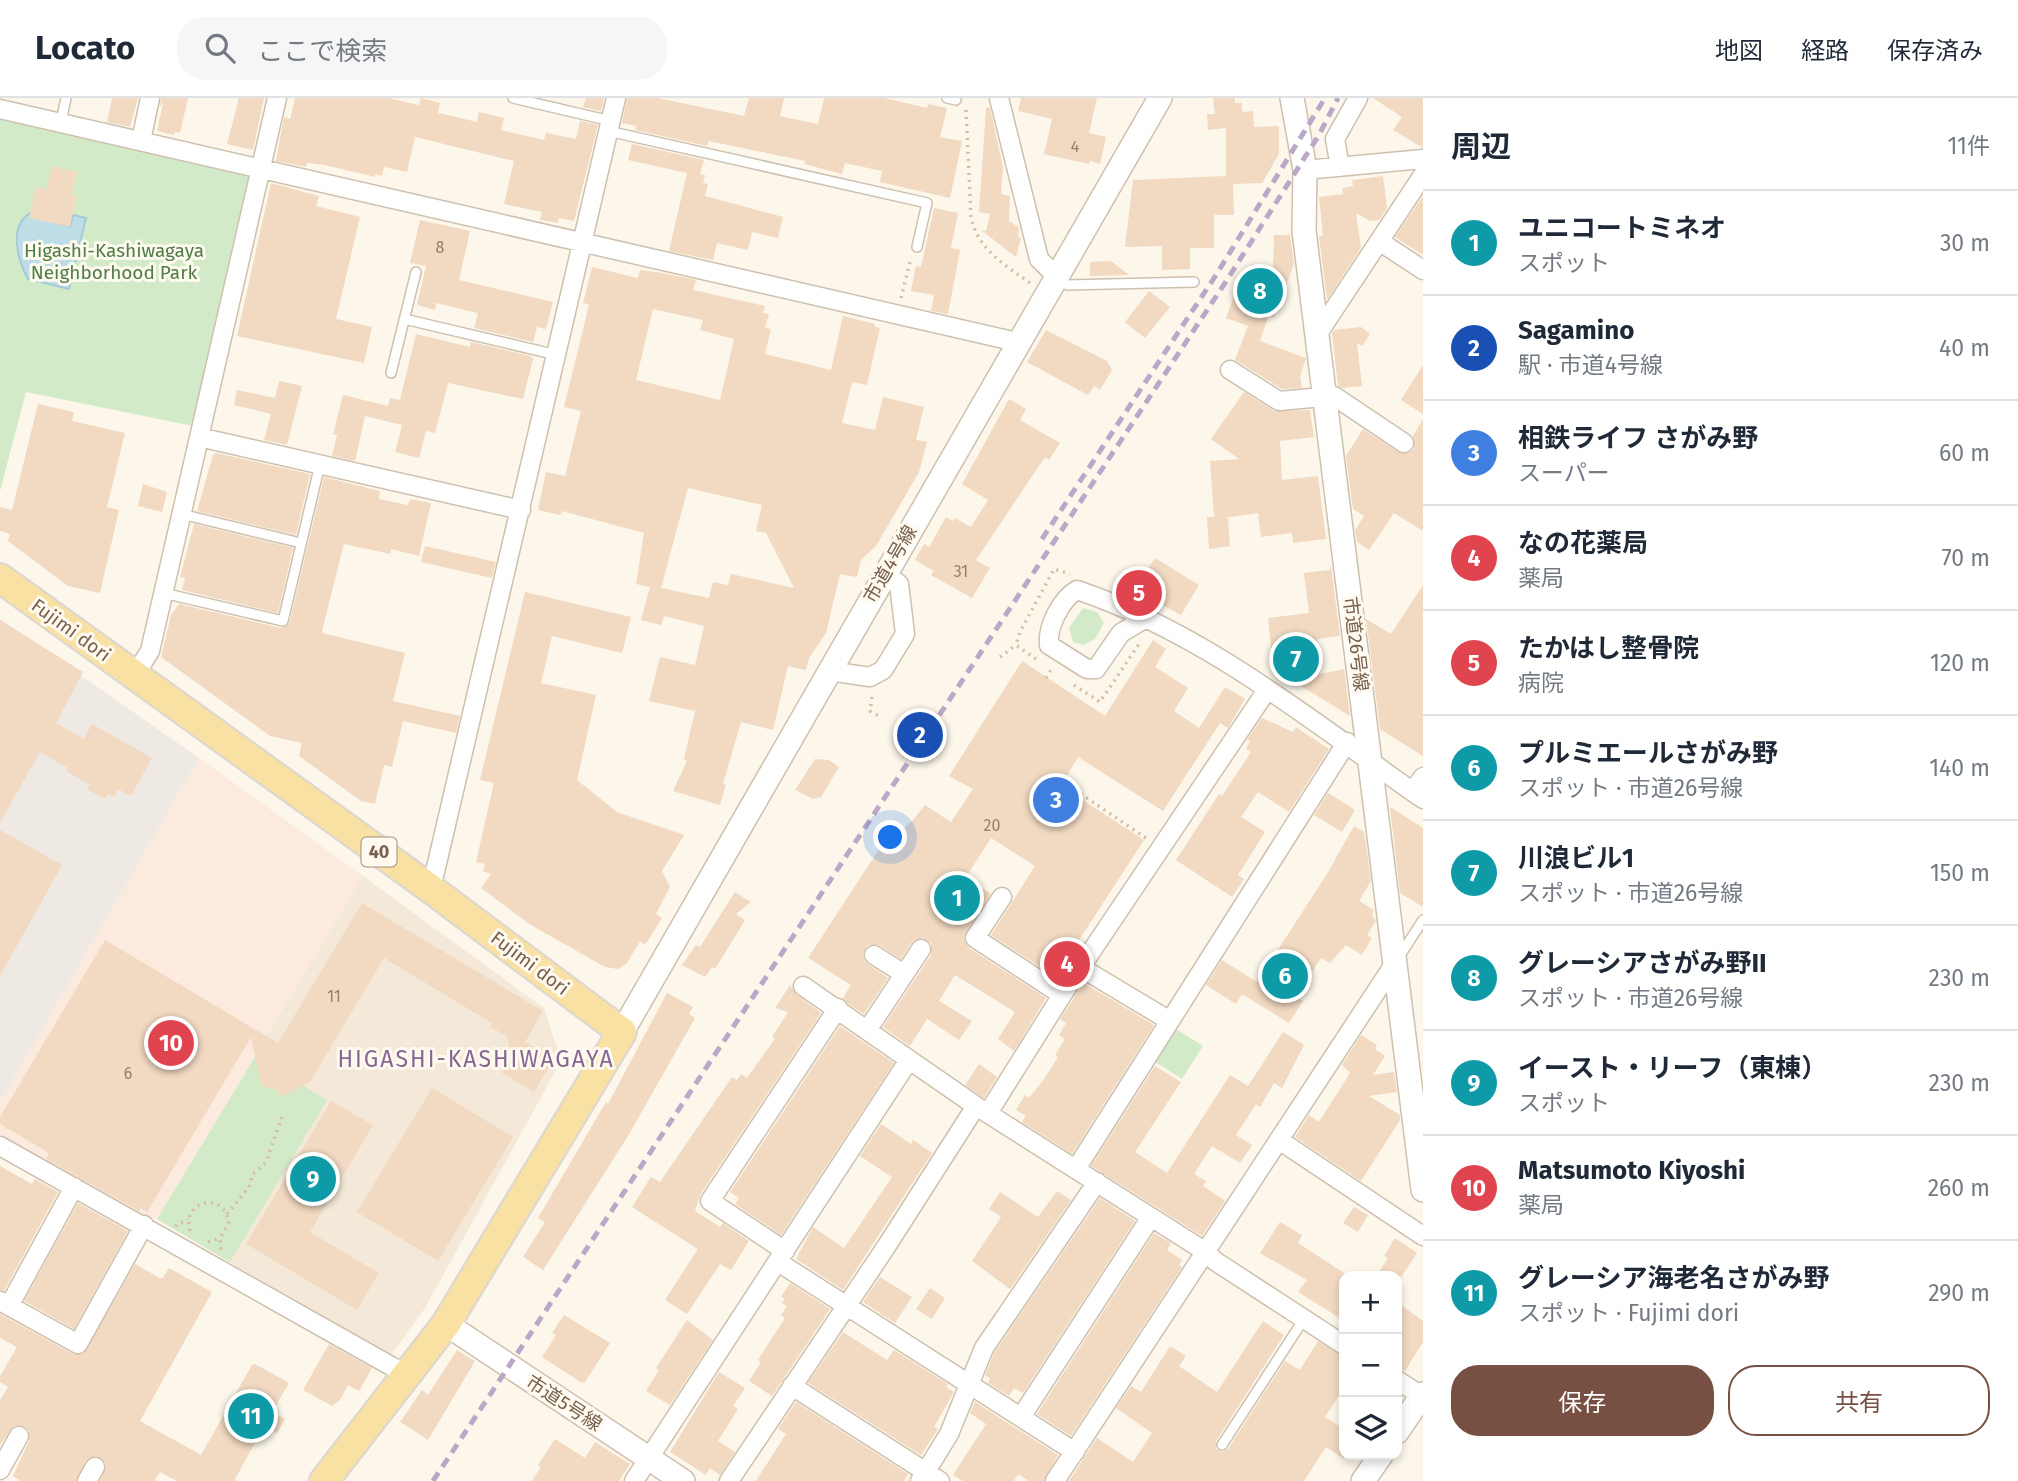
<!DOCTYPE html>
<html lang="ja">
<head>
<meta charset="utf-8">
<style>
  :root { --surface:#fff; --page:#f6f6f7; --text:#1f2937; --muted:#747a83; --line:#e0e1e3; --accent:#775043 }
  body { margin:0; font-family:"Fira Sans","Noto Sans JP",sans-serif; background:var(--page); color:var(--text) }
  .controls { position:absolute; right:21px; bottom:21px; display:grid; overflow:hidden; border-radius:14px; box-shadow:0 4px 10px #0003 }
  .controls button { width:63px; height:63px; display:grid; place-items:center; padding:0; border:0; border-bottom:2px solid var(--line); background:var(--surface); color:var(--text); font:35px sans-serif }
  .you { position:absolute; left:891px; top:740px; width:24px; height:24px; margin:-18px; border:5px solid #fff; border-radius:50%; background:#1a73e8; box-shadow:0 0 0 10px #1a73e833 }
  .badge { display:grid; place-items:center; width:46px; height:46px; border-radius:50%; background:var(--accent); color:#fff; font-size:23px; font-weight:700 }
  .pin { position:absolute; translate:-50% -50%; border:4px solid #fff; box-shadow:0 2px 7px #0006 }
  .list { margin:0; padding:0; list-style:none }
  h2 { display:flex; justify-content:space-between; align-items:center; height:91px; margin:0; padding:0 28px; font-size:30px }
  h2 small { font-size:23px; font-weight:400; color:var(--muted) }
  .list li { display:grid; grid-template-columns:46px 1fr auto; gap:21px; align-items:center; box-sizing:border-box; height:105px; padding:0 28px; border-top:2px solid var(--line) }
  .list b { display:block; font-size:26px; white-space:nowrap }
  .list p { margin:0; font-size:23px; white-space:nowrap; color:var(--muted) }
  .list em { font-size:23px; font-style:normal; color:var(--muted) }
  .actions { display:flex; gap:14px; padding:21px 28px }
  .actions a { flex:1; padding:16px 0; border:2px solid var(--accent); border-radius:28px; text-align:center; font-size:24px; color:var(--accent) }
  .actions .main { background:var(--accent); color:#fff }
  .icon { flex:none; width:38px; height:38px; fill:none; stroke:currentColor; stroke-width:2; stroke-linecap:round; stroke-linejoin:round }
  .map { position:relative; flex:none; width:1423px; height:1383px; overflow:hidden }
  header { display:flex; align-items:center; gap:42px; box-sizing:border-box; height:98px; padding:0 35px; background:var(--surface); border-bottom:2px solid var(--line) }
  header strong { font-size:33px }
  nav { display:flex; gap:38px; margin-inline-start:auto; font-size:24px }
  .search { width:490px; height:63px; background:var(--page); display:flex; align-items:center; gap:18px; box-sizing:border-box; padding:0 24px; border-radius:28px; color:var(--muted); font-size:26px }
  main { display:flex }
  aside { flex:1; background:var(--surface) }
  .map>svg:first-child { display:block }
  .residential { fill:#f4e9d8 }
  .commercial { fill:#fceade }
  .industrial { fill:#eee9e2 }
  .green { fill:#d3eac8 }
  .water { fill:#bedde6; stroke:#a4cbd8; stroke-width:2 }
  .building { fill:#f1d9c2; fill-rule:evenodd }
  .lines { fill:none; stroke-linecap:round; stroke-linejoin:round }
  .service-casing { stroke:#cec0af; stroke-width:12 }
  .minor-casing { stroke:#cec0af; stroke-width:21 }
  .tertiary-casing { stroke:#cec0af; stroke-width:26 }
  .primary-casing { stroke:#dcd6d1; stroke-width:32 }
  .path { stroke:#d7bca4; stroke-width:3.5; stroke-dasharray:2 5; stroke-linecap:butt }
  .service { stroke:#fff; stroke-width:9 }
  .minor { stroke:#fff; stroke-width:18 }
  .tertiary { stroke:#fff; stroke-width:23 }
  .primary { stroke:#f9e1a4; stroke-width:28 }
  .rail { stroke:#bba7c7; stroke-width:5; stroke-dasharray:10 7; stroke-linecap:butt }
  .labels { text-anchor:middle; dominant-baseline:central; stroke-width:6; stroke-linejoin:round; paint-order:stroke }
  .number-label { font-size:16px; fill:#967e6a }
  .shield { fill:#fffaf0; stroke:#a08e7e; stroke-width:2 }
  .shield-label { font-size:18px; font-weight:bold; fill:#77604d }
  .park-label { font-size:19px; fill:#507c45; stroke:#fffaf0 }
  .street-label { font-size:19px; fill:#77604d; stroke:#fffaf0 }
  .quarter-label { font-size:23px; letter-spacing:2px; fill:#886692; stroke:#fffaf0 }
</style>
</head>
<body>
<header>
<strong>Locato</strong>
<div class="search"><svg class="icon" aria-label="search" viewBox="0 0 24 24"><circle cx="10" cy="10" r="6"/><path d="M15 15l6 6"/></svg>ここで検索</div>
<nav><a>地図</a><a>経路</a><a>保存済み</a></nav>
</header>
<main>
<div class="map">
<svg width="1423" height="1383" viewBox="0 0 1423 1383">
  <rect width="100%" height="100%" fill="#fcf7ea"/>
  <path class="residential" d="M363,778L544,910L561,963L425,1210L389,1260L157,1121Z"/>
  <path class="commercial" d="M199,660L363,778L157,1121L148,1120L0,1037V1004Z"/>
  <path class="industrial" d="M0,521L199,660L0,1004Z"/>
  <path class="green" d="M0,19L251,78L193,328L26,294L0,393Z
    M1083,510L1097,514L1104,525L1095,541L1084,547L1073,544L1069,530Z
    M1173,929L1203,948L1182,981L1152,962Z
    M255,959L327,1002L230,1164L157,1121Z"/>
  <path class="water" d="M30,115L70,129L73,117L86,120L69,191L28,181C18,163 8,129 30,115Z"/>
  <path class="building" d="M112,0H138L130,29L107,24Z
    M161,0H188L180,35L175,34L174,37L157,33L163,5L160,8Z
    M239,0H264L253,52L227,46Z
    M295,0H388L419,7L421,0L440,5L438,15L477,24L479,14L504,20L501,32L544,42L546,35L576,41L580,23L598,27L574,123L559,120L558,125L540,122L542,114L504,106L514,63L415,39L407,74L384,69L382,78L375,76V79L325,67L307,65L306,69L276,63L284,19L290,21Z
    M586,0H604L601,13L583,9Z
    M627,0H657L744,18L749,0H784L780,18L818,26L824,0H884L927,10L928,6L947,10L940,39L962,43L950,100L880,84L882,73L845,65L842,76L804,66L805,63L709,43L707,48L635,32L636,28L622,25Z
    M1021,0H1097L1089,35L1106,39L1100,66L1090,63L1089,66L1044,56L1052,21L1018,13Z
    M1213,0H1235V5H1242V14L1253,13L1254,29L1279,28V56L1262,85L1233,86L1234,117H1214V150H1190V171L1162,172V148L1125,149L1133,82L1226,78V30L1208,32L1207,16H1215Z
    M1373,0H1423V50L1393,32L1402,19Z
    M990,9L1003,69L1001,96L1010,98L1009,123L1019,130L1018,139L1021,140L1016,159L981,132L986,133L990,116L979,114L986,10Z
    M632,46L704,62L700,76L705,77L703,85L708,86L705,98L783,119L778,140L752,134L748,152L717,145L713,162L669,153L687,75L628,62Z
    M52,68L77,74L71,97L77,98L70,129L29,120L36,89L46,91Z
    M1383,78L1387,110L1379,122L1370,123L1356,115L1361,150L1327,202L1319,138H1323L1319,99L1343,96L1342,90L1353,88L1352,82Z
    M271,85L319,98L316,108L360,119L336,221L372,229L364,265L237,238Z
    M1423,98V157L1395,139Z
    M934,110L958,115L951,150L960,152L948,216L931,213L934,197L911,193L916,168L921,169Z
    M420,122L470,133L459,182L553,204L546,231L537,229L533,244L474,230L478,215L436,205L435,212L417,207L426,168L410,165Z
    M1274,137H1290L1294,166L1274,219L1271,218V210L1260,243L1306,260L1300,279L1302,290L1282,291L1235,262L1248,228L1226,220L1240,181L1245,183L1251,166L1273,174Z
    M1111,163L1129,177L1090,178V164Z
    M592,169L638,180L640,172L663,175L696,182L693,192L765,208L763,215L769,216L765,230L771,231L765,256L831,272L843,218L875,226V229L880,230L867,287L852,284L842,325L875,332L883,299L924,309L916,342L927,344L919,374L876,448L861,462L857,479L840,476L826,535L809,560L806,572L788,568L773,632L741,624L723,686L726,687L720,707L673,693L687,663L684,661L695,613L649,603L660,559L695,567L704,528L664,518L661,527L641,522L650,489L636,486L644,435L562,413L561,417L538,412L546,374L565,378L581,313L564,309L589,207L583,205ZM653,211L703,222L700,232L734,241L720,302L636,282ZM688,390L762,407L756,433L766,435L794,490L731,476L728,487L713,484L709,500L661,490Z
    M1149,193L1170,209L1145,240L1125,224Z
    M1361,229L1370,236L1362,248L1357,245L1362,288L1343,290L1338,288L1332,235L1334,232Z
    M1046,232L1107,263L1112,272L1100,292L1094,288L1088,297L1027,264Z
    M416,236L470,249L471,244L531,258L533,261L523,301L448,285L435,335L426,333L419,360L395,354L402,327L365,318L355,363L332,358L337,337H333L343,297L388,308L390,300L400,302Z
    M1423,267V316L1401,302Z
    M279,283L302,288L287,347L264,342L271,316L234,307L237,292L275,300Z
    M1244,294L1274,313L1310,312L1314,339L1280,343L1282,382L1318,378L1326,441L1293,445L1292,435L1261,439L1258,415L1224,420H1228L1230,448L1209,451L1207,419H1214L1210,363L1239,361L1211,341Z
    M1009,301L1026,311L1020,322L1060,345L1049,362L1045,359L976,462L990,470L972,500L931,477L934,473L915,462L924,446L929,449L946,419L953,423L955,420L971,429L988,402L962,386Z
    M38,306L74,314L72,323L125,335L107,409L119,412L100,495L68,488L8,443L10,436L0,433V409L12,412Z
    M1423,321V433L1394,415L1369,452L1357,444L1355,432L1364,418L1353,411L1346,358L1363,331L1398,354L1408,355L1414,351L1413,338Z
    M216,355L310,376L296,437L197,413L213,357Z
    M324,379L380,393L379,401L408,407L410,401L431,405L419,458L391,451L390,456L344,446L323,529L322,535L405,555L393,603L460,618L456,635L403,623L392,669L384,667L375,706L361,703L299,658L302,645L270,638L161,559L171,517L179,506L281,530L289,527Z
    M143,386L167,394L162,414L138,408Z
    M194,426L293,450L278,515L182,492L185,480L180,479Z
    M425,448L496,464L492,480L421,464Z
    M1155,460L1199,487L1181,517L1135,492Z
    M1331,468L1340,538L1317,541L1320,576L1344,571L1350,618L1280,575L1274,576L1268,520L1309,515L1304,475L1329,472Z
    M1423,487V658L1380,631L1366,521L1391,536Z
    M525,494L631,519L622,555L552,538L541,585L596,597L577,682L617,714L684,737L662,773L670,789L656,816L662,820L645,847L640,843L627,865L618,871L605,869L529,826L481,790L491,776L483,773L485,766L476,764L494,685L480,682Z
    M0,522L83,574L56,625L84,641L92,626L152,660L131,698L118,691L114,699L108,696L105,701L87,691L90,687L66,673L68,670L40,654L0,724Z
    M1153,542L1166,551L1155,569L1188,590L1174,613L1199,630L1225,589L1245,601L1228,630L1220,625L1163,713L1078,659L1061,688L1144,742L1072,853L1076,855L1059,881L991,837L1035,768L991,740L966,779L991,796L964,840L969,850L1046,900L1014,953L998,941L1015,914L955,877L939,903L972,923L959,942L927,921L910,948L883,929L931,857V845L922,840L912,844L901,861L879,847H868L863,856L864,863L888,880L864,916L848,906L843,900L851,887L808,860L878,753L914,721L925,707L951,724L973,691L949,678L1022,563L1105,618Z
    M1262,620L1293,634L1296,629L1329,651L1289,714L1258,694L1241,719L1265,734L1238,777L1244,781L1232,799L1176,762L1219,696L1222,698L1251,654L1246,651L1250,643L1247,642Z
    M815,661L829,662L839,669L821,699L813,701L795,692Z
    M1328,695L1355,712L1342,734L1314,717Z
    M1390,709L1423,730V809L1400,795Z
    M1354,728L1364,734L1371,783L1359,803L1374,812L1372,817L1376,823L1367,837L1372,840L1362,857L1346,847L1330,865L1321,860L1296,899L1303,903L1289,925L1242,896L1236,906L1206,887L1222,862L1257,884L1327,776Z
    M0,732L62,767L0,878Z
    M735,794L751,804L736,816L745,822L715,871L712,869L705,879L682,867L696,847L700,849Z
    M362,805L543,913L525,944L554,961L534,994L502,975L512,958L507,938L490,929L492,925L384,860L310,984L282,999L275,991L261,988L251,939L147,1114L141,1110L139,1113L46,1061L49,1055L0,1026V1019L105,842L278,945Z
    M1084,885L1154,927L1072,1056L1022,1024L1026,1018L1016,1012L1025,997L1029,1000L1042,984L1058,959L1055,957L1065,941L1059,937L1066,925L1060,921Z
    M790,887L797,897L821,915L700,1097L695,1113L720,1129L723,1125L749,1143L731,1172L720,1166L687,1216L665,1202L698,1151L632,1109L651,1079L660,1084L732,979L737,982L741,976L747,980L775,941L772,939L788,914L775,910Z
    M667,895L693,909L689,916L695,920L628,1038L543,1172L523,1159L545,1124L538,1120L606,1004L608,1006Z
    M840,928L894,965L781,1137L735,1106L739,1100L730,1094Z
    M1283,934L1304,947L1282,990L1274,985L1260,1009L1256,1006L1236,1037L1252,1047L1240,1065L1212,1048L1194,1076L1206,1083L1203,1088L1225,1103L1202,1138L1091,1068L1155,968L1181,984L1135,1054L1167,1075L1230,977L1248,988Z
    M1361,937L1377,947L1375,951L1385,958L1373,977L1394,974L1397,994L1369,998L1400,1017V1022L1361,1083L1295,1039L1309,1017L1319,1024L1350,975L1342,967Z
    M979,966L997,979L984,1000L965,987Z
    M432,990L513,1039L438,1163L357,1114Z
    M331,1003L373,1027L310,1134L379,1175L357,1212L246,1146Z
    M881,1026L911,1046L913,1042L932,1055L843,1192L796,1161L813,1129L844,1150L892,1079L860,1058Z
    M0,1068L32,1086L35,1081L58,1094L4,1193L0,1192Z
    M1057,1093L1071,1102L1010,1191L972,1163L1001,1119L989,1111L1000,1094L1038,1119Z
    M1100,1100L1135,1123L1023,1295L1014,1290L1009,1298L988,1285L990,1280L985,1277L994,1255Z
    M78,1105L128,1133L74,1231L24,1203Z
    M1354,1109L1368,1117L1358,1134L1343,1125Z
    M1280,1124L1302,1137L1298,1145L1344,1175V1234L1338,1229L1343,1222L1298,1194L1307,1182L1260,1155Z
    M1154,1135L1171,1145L1167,1152L1182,1162L1179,1167L1182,1169L1071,1338L1037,1316Z
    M1395,1140L1417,1155L1402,1178H1376L1388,1160L1384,1158Z
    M135,1166L162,1181L169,1170L212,1194L140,1323L201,1357L252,1267L255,1266L289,1285L272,1314L285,1321L277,1335L264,1328L234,1383H177L160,1374L154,1383H100L106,1368L104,1363L96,1358L86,1363L76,1383H21L13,1378L29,1343V1333L24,1328H14L0,1347V1302L8,1289L0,1284V1278L17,1249L0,1240V1216L73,1256H83Z
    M880,1179L912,1199L895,1225L863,1204Z
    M790,1185L830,1211L772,1298L749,1283L761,1264L758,1262L785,1220L781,1217L787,1208L782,1205L785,1201L781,1199Z
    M930,1190L945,1200L932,1221L916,1211Z
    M1397,1204L1423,1223V1244L1405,1273L1397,1271Z
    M564,1217L610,1245L585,1284L582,1285L542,1259L556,1237L552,1235Z
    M687,1222L713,1242L670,1307L646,1293L659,1272L656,1270Z
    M1263,1223L1284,1237L1216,1343V1351L1222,1354L1228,1351L1285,1263L1300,1272L1318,1243L1344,1258V1290L1325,1319L1344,1331V1361L1326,1349L1304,1383H1069L1097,1340L1133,1364L1152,1335L1116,1310L1131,1288L1141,1294L1170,1248L1186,1258L1179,1268L1217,1294Z
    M843,1234L887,1262L894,1252L948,1286L946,1289L954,1294L934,1329L938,1331L921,1357L808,1285Z
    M329,1246L372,1270L359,1293L348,1287L340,1302L332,1308L303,1292Z
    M457,1252L475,1263L428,1342L400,1324L422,1292L428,1297Z
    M719,1274L745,1290L733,1308L738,1311L718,1343L735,1354L720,1377L710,1370L706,1377L670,1354Z
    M796,1304L908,1376L904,1383H756L786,1336L778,1331Z
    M975,1304L1058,1357L1044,1383H1029L1018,1376L1014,1383H963L953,1377L986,1326L970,1315Z
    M555,1341L585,1360L595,1344L630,1366L619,1383H532L541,1369L538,1367Z"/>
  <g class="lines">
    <g class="service-casing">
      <path id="service" d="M513,0L611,23
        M947,0L956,2
        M61,24L66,0
        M608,33L927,105L917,149
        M1058,180L1067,187L1194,184
        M404,221L557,257
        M391,275L416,174
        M181,416L301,445
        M163,495L283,523L320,366
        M1399,859L1423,822
        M1222,1347L1304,1221"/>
    </g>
    <g class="minor-casing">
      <path id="minor" d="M999,0L1039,161L1056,178
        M0,11L1017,244
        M141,43L150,0
        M1340,69L1335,41L1358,0
        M1305,72L1423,61
        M1379,143L1423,172
        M1317,237L1423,77
        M1230,272L1279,303L1334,298L1404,345
        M199,339L521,412
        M1146,520L1121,535L1096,571H1087L1049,547C1047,529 1061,501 1077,492C1205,535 1313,624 1423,701
        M829,573L870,579L883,572L905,536L899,486L885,475
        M134,578L150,553L277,0
        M1413,693L1423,679
        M431,791L616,0
        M1002,799L975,840L1062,897
        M874,857L904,876
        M1080,869L1170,923
        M803,888L976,1008L1206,1154L1215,1163L1344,1247
        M868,931L921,851
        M988,1015L1062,897L1267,592
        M1279,1042L1423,1138
        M0,1048L407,1277
        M1076,1071L1347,644
        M785,1153L710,1103L838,910
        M778,1164L1075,1354
        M0,1203L78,1246L144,1127
        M9,1208L74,1089
        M1397,1282L1422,1298
        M792,1288L940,1383
        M1021,1319L1151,1119
        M0,1372L19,1338
        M87,1383L95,1369
        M634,1383L909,962
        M729,1383L886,1149L976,1008
        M920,1383L949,1336L984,1250L1097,1084
        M1055,1383L1393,868"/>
    </g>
    <g class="tertiary-casing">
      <path id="tertiary" d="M1292,0L1305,72L1304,133L1423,1092
        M622,934L1160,0
        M446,1226L683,1383
        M1397,1334L1423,1296
        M1363,1383L1381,1357"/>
    </g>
    <g class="primary-casing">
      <path id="primary" d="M0,480L431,791L622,934L446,1226L324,1383"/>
    </g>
    <path class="path" d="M966,12L971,119C978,152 1004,166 1030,185
      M901,200L911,160
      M1000,559L1016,547
      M1036,561L1016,547L1020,534L1054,471L1070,476
      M1046,580L1051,572
      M1074,587L1100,604L1139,546
      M872,599L870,613L879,618
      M1063,684L1146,740
      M227,1116L249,1089L253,1076L266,1064L282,1019
      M175,1128L188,1121
      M190,1133C181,1102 224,1093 229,1124L220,1140L221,1152
      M208,1144L220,1140"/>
    <use href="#service" class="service"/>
    <use href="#minor" class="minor"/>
    <use href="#tertiary" class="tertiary"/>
    <use href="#primary" class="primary"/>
    <path class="rail" d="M1042,441L1216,177L1325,0
      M433,1383L1225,185L1319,37L1338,0"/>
  </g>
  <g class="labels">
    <g class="number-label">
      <text x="1075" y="48">4</text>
      <text x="440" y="149">8</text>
      <text x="961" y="473">31</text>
      <text x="992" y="727">20</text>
      <text x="334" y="898">11</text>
      <text x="128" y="975">6</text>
    </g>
    <rect class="shield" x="361.5" y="739.5" width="35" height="29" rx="5"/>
    <g class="shield-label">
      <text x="379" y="754">40</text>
    </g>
    <g class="park-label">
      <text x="114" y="152">Higashi-Kashiwagaya<tspan x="114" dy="22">Neighborhood Park</tspan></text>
    </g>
    <g class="street-label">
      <text transform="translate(890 466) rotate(-60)">市道4号線</text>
      <text transform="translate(71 532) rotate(36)">Fujimi dori</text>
      <text transform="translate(1356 546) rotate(83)">市道26号線</text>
      <text transform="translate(530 865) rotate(37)">Fujimi dori</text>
      <text transform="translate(564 1305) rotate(33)">市道5号線</text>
    </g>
    <g class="quarter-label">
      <text x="476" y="961">HIGASHI-KASHIWAGAYA</text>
    </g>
  </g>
</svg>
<div class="controls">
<button>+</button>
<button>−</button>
<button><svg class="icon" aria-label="layers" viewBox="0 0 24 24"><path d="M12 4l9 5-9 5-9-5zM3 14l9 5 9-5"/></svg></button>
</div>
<div class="you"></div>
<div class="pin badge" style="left:957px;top:800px;background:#0f9aa8">1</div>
<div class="pin badge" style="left:920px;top:637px;background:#1a4fb4">2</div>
<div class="pin badge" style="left:1056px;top:702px;background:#3f7fe0">3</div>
<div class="pin badge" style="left:1067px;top:866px;background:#e0444e">4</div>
<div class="pin badge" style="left:1139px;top:495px;background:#e0444e">5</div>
<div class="pin badge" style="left:1285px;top:878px;background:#0f9aa8">6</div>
<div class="pin badge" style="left:1296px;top:561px;background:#0f9aa8">7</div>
<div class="pin badge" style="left:1260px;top:193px;background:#0f9aa8">8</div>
<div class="pin badge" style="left:313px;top:1081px;background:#0f9aa8">9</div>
<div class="pin badge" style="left:171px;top:945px;background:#e0444e">10</div>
<div class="pin badge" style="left:251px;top:1318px;background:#0f9aa8">11</div>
</div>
<aside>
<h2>周辺<small>11件</small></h2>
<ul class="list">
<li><span class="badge" style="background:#0f9aa8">1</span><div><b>ユニコートミネオ</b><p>スポット</p></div><em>30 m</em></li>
<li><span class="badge" style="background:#1a4fb4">2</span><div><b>Sagamino</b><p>駅 · 市道4号線</p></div><em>40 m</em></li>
<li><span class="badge" style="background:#3f7fe0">3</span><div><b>相鉄ライフ さがみ野</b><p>スーパー</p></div><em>60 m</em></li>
<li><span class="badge" style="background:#e0444e">4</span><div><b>なの花薬局</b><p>薬局</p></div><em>70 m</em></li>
<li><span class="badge" style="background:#e0444e">5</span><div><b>たかはし整骨院</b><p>病院</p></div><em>120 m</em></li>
<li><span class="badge" style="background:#0f9aa8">6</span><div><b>プルミエールさがみ野</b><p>スポット · 市道26号線</p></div><em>140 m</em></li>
<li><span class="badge" style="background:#0f9aa8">7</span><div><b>川浪ビル1</b><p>スポット · 市道26号線</p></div><em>150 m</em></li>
<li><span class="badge" style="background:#0f9aa8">8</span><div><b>グレーシアさがみ野II</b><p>スポット · 市道26号線</p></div><em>230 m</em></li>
<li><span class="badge" style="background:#0f9aa8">9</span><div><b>イースト・リーフ（東棟）</b><p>スポット</p></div><em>230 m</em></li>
<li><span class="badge" style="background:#e0444e">10</span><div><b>Matsumoto Kiyoshi</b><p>薬局</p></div><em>260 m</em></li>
<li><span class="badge" style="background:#0f9aa8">11</span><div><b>グレーシア海老名さがみ野</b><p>スポット · Fujimi dori</p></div><em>290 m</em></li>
</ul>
<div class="actions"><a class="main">保存</a><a>共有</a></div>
</aside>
</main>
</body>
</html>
